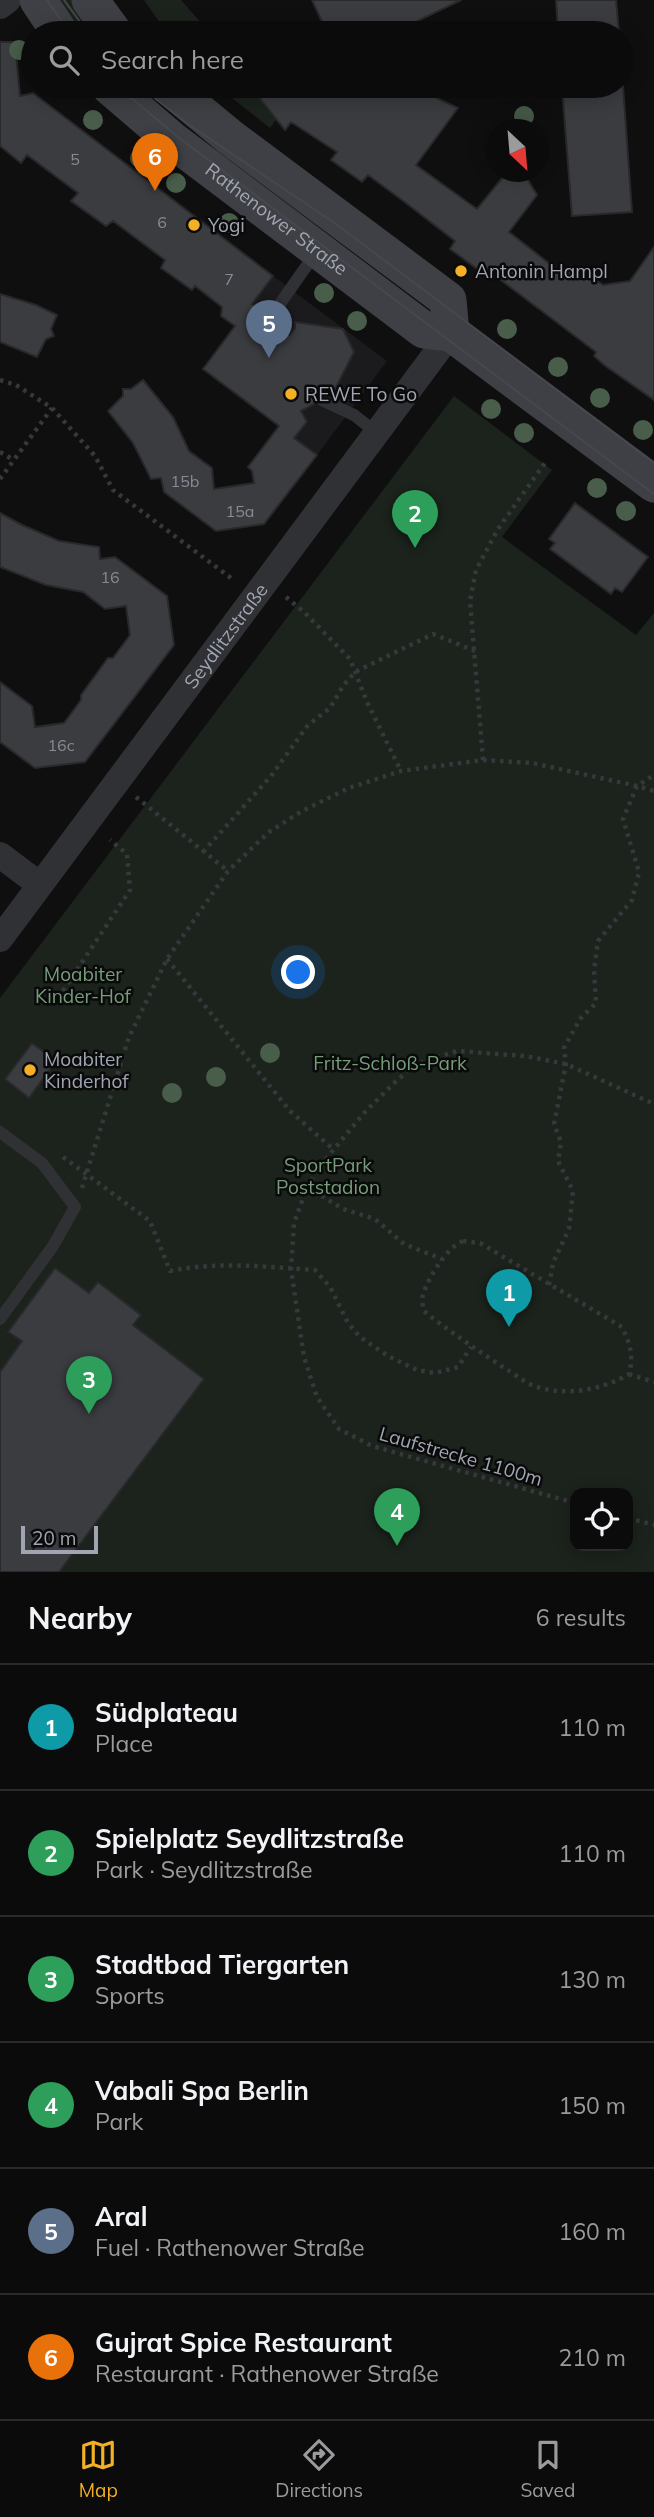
<!DOCTYPE html>
<html lang="en">
<head>
<meta charset="utf-8">
<style>
  :root { --surface:#0b0b0c; --page:#19191a; --text:#f1f3f6; --muted:#9a9b9d; --line:#2b2b2d; --accent:#f2b024 }
  body { margin:0; font-family:Mulish,sans-serif; background:var(--page); color:var(--text) }
  .controls { position:absolute; right:21px; bottom:21px; display:grid; overflow:hidden; border-radius:14px; box-shadow:0 4px 18px #0003 }
  .controls button { width:63px; height:63px; display:grid; place-items:center; padding:0; border:0; border-bottom:2px solid var(--line); background:var(--surface); color:var(--text); font:35px sans-serif }
  .compass { position:absolute; left:486px; top:119px; width:63px; height:63px; border-radius:50%; background:var(--surface); box-shadow:0 4px 18px #0003; rotate:154deg }
  .scale { position:absolute; left:21px; bottom:18px; width:77px; box-sizing:border-box; padding-left:7px; border:4px solid #a0a5b1; border-top:0; font-size:19px; line-height:24px; white-space:nowrap; color:#a0a5b1; -webkit-text-stroke:5px #0a0a0b; paint-order:stroke }
  .you { position:absolute; left:299px; top:973px; width:24px; height:24px; margin:-18px; border:5px solid #fff; border-radius:50%; background:#1a73e8; box-shadow:0 0 0 10px #1a73e833 }
  .badge { display:grid; place-items:center; width:46px; height:46px; border-radius:50%; background:var(--accent); color:#fff; font-size:23px; font-weight:700 }
  .pin { position:absolute; translate:-50% -58px; filter:drop-shadow(0 2px 4px #0008) }
  .pin::after { content:''; position:absolute; top:37px; width:24px; height:21px; background:inherit; clip-path:polygon(0 0,100% 0,50% 100%) }
  .list { margin:0; padding:0; list-style:none }
  h2 { display:flex; justify-content:space-between; align-items:center; height:91px; margin:0; padding:0 28px; font-size:30px }
  h2 small { font-size:23px; font-weight:400; color:var(--muted) }
  .list li { display:grid; grid-template-columns:46px 1fr auto; gap:21px; align-items:center; box-sizing:border-box; height:126px; padding:0 28px; border-top:2px solid var(--line) }
  .list b { display:block; font-size:26px; white-space:nowrap }
  .list p { margin:0; font-size:23px; white-space:nowrap; color:var(--muted) }
  .list em { font-size:23px; font-style:normal; color:var(--muted) }
  .icon { flex:none; width:38px; height:38px; fill:none; stroke:currentColor; stroke-width:2; stroke-linecap:round; stroke-linejoin:round }
  .map { position:relative; flex:none; width:654px; height:1572px; overflow:hidden }
  .search { position:absolute; background:var(--surface); box-shadow:0 4px 18px #0003; left:21px; right:21px; top:21px; height:77px; display:flex; align-items:center; gap:18px; box-sizing:border-box; padding:0 24px; border-radius:38px; color:var(--muted); font-size:26px }
  .sheet { height:847px; background:var(--surface) }
  nav { display:flex; justify-content:space-around; align-items:center; box-sizing:border-box; height:98px; border-top:2px solid var(--line); background:var(--surface); font-size:19px; color:var(--muted) }
  nav a { display:grid; justify-items:center; gap:4px }
  nav .on { color:var(--accent) }
  .map>svg:first-child { display:block }
  .built { fill:#1b1b1d }
  .green { fill:#1b231c; fill-rule:evenodd }
  .building { fill:#3b3c40; stroke:#29292c; stroke-width:2 }
  .lines { fill:none; stroke-linecap:round; stroke-linejoin:round }
  .path { stroke:#36383c; stroke-width:4.5; stroke-dasharray:3.5 5; stroke-linecap:butt }
  .lane { stroke:#303135; stroke-width:12 }
  .street { stroke:#303135; stroke-width:26 }
  .secondary { stroke:#3e4045; stroke-width:37 }
  .tram { stroke:#47484e; stroke-width:2 }
  .tree { fill:#485d4a }
  .poi-dot { fill:#f2b024; stroke:#0a0a0b; stroke-width:2.5 }
  .labels { text-anchor:middle; dominant-baseline:central; stroke-width:5; stroke-linejoin:round; paint-order:stroke }
  .number-label { font-size:16px; fill:#878b95 }
  .street-label { font-size:19px; fill:#a0a5b1; stroke:#0a0a0b }
  .poi-label { font-size:19px; fill:#a0a5b1; stroke:#0a0a0b; text-anchor:start }
  .park-label { font-size:19px; fill:#769d79; stroke:#0a0a0b }
</style>
</head>
<body>
<div class="map">
<svg width="654" height="1572" viewBox="0 0 654 1572">
  <rect width="100%" height="100%" fill="#0f0f10"/>
  <path class="built" d="M273,276L387,361L317,455L203,369Z"/>
  <path class="green" d="M53,0H75L97,33H76Z
    M144,0H181L210,33H167Z
    M217,86H255L263,96L260,99L267,107L280,114L270,128Z
    M454,396L552,470L502,537L636,635L654,613V1572H0V998ZM575,1493H628V1546H575Z"/>
  <path class="building" d="M312,0H461L393,33H366L361,23L340,33H327Z
    M556,0H616L619,33H558Z
    M0,42H15L20,96L33,93L273,276L252,304L273,319L281,334L290,335L295,328V322L343,329L354,352L332,395L322,391L318,393L314,397V404L301,411L307,422L294,438L317,455L264,524L216,531L164,492L161,478L151,479L133,443L108,411L123,396V389H131L143,380L173,417L189,451L212,468L214,489L254,483L252,471L248,467L279,426L203,369L235,326L221,316L222,307L195,286L192,290L161,268L165,260L113,221L106,226L71,201L78,193L27,155L21,163L0,146Z
    M275,86H398L430,95L458,108L416,165L477,209L507,172H523L537,195L509,232L564,275L571,266L584,275L586,273L603,285L630,281L654,247V400L604,365L594,356L596,352L494,275L491,279L450,249L455,241L406,203L368,175L362,182L331,160L337,152L291,122L285,130L260,99Z
    M562,86H623L632,212L572,216Z
    M0,294L36,305L57,315L51,329L54,336L46,339L37,357L0,342Z
    M575,503L648,557L622,592L615,588L611,594L550,549L555,543L549,539Z
    M0,513L22,525L59,541L99,547L100,559L115,557L167,596L174,645L85,762L35,768L0,742V682L32,706L35,727L64,723L81,700V695L108,658H113L130,635L126,606L105,609L83,592L46,585L0,567Z
    M32,1043L56,1061L29,1098L5,1079Z
    M55,1268L89,1293L98,1282L141,1315L133,1325L204,1379L59,1572H0V1372L22,1341L8,1332Z"/>
  <g class="lines">
    <path class="path" d="M0,380L16,385L52,408L95,456L113,490L231,578
      M0,452L14,460
      M0,479L52,408
      M286,597L304,612L350,659L367,702L401,771
      M483,760L470,601L476,570L498,529L547,460
      M136,797L228,871
      M203,852L271,776L308,725L330,708L343,686L355,672L433,634L475,651
      M167,959L290,1111L334,1150
      M63,991L130,890L127,854L110,840
      M63,1157L150,1221L170,1271C220,1261 264,1267 315,1270L330,1287L348,1323L360,1337L388,1356L417,1370L435,1373L458,1367L471,1347
      M307,1187L343,1209L375,1219L404,1244L442,1259
      M82,1188L129,1037L167,959L228,871L269,832L302,811L349,788L401,771L483,760L532,763L637,786L654,775
      M463,1241L480,1243L622,1327C630,1344 634,1355 629,1374C602,1390 565,1397 534,1386C525,1383 515,1374 506,1369C480,1352 455,1335 430,1316L424,1311C423,1306 421,1300 423,1295C428,1278 447,1247 463,1241Z
      M549,1285L553,1263L569,1229L573,1191L558,1161L561,1142L554,1124L566,1064L564,1048L580,1019L596,1003L594,970L598,941L632,900L639,872L623,819L637,786L654,791
      M629,1374L654,1382
      M575,1503L372,1446L339,1429L317,1397L304,1357L291,1269L294,1223L307,1187L326,1159L364,1113L393,1084L410,1069L427,1060L458,1051L525,1056L566,1064L654,1104
      M628,1518L654,1525"/>
    <path class="lane" d="M286,327L277,308L317,251
      M322,400L354,415L377,433
      M0,1132L42,1163L75,1207L53,1246L0,1319"/>
    <g class="street">
      <path d="M0,6L8,0"/>
      <path d="M0,855L40,885"/>
      <path id="s1" d="M0,939L451,333"/>
    </g>
    <g class="secondary">
      <path d="M38,0L60,33"/>
      <path d="M90,0L114,33"/>
      <path id="s2" d="M109,86L172,140L424,330L451,333L654,484"/>
      <path d="M168,86L231,138L448,300L451,333"/>
    </g>
    <path class="tram" d="M47,0L70,33
      M64,0L88,33
      M117,86L178,137L654,494
      M139,86L188,124L336,224L654,463"/>
  </g>
  <g class="tree">
    <circle cx="19" cy="50" r="10"/>
    <circle cx="524" cy="116" r="10"/>
    <circle cx="93" cy="120" r="10"/>
    <circle cx="140" cy="158" r="10"/>
    <circle cx="176" cy="183" r="10"/>
    <circle cx="229" cy="223" r="10"/>
    <circle cx="324" cy="293" r="10"/>
    <circle cx="357" cy="321" r="10"/>
    <circle cx="507" cy="329" r="10"/>
    <circle cx="558" cy="367" r="10"/>
    <circle cx="600" cy="398" r="10"/>
    <circle cx="491" cy="409" r="10"/>
    <circle cx="643" cy="430" r="10"/>
    <circle cx="524" cy="433" r="10"/>
    <circle cx="597" cy="488" r="10"/>
    <circle cx="626" cy="511" r="10"/>
    <circle cx="270" cy="1053" r="10"/>
    <circle cx="216" cy="1077" r="10"/>
    <circle cx="172" cy="1093" r="10"/>
  </g>
  <g class="poi-dot">
    <circle cx="194" cy="225" r="7"/>
    <circle cx="461" cy="271" r="7"/>
    <circle cx="291" cy="394" r="7"/>
    <circle cx="30" cy="1070" r="7"/>
  </g>
  <g class="labels">
    <g class="number-label">
      <text x="75" y="159">5</text>
      <text x="162" y="222">6</text>
      <text x="229" y="279">7</text>
      <text x="185" y="481">15b</text>
      <text x="240" y="511">15a</text>
      <text x="110" y="577">16</text>
      <text x="61" y="745">16c</text>
    </g>
    <g class="street-label">
      <text stroke="none"><textPath href="#s2" startOffset="214">Rathenower Straße</textPath></text>
      <text stroke="none"><textPath href="#s1" startOffset="378">Seydlitzstraße</textPath></text>
      <text transform="translate(461 1456) rotate(16)">Laufstrecke 1100m</text>
    </g>
    <g class="poi-label">
      <text x="208" y="225">Yogi</text>
      <text x="475" y="271">Antonin Hampl</text>
      <text x="305" y="394">REWE To Go</text>
      <text x="44" y="1059">Moabiter<tspan x="44" dy="22">Kinderhof</tspan></text>
    </g>
    <g class="park-label">
      <text x="83" y="974">Moabiter<tspan x="83" dy="22">Kinder-Hof</tspan></text>
      <text x="390" y="1063">Fritz-Schloß-Park</text>
      <text x="328" y="1165">SportPark<tspan x="328" dy="22">Poststadion</tspan></text>
    </g>
  </g>
</svg>
<div class="controls">
<button><svg class="icon" aria-label="locate" viewBox="0 0 24 24"><circle cx="12" cy="12" r="6"/><path d="M12 2v4M12 18v4M2 12h4M18 12h4"/></svg></button>
</div>
<svg class="compass" viewBox="-18 -18 36 36"><path d="M0-13l5 13h-10z" fill="#e53935"/><path d="M0 13l5-13h-10z" fill="#9a9b9d"/></svg>
<div class="scale">20 m</div>
<div class="you"></div>
<div class="pin badge" style="left:509px;top:1327px;background:#0f9aa8">1</div>
<div class="pin badge" style="left:415px;top:548px;background:#2e9e5b">2</div>
<div class="pin badge" style="left:89px;top:1414px;background:#2e9e5b">3</div>
<div class="pin badge" style="left:397px;top:1546px;background:#2e9e5b">4</div>
<div class="pin badge" style="left:269px;top:358px;background:#5c6f8a">5</div>
<div class="pin badge" style="left:155px;top:191px;background:#e8710a">6</div>
<div class="search"><svg class="icon" aria-label="search" viewBox="0 0 24 24"><circle cx="10" cy="10" r="6"/><path d="M15 15l6 6"/></svg>Search here</div>
</div>
<section class="sheet">
<h2>Nearby<small>6 results</small></h2>
<ul class="list">
<li><span class="badge" style="background:#0f9aa8">1</span><div><b>Südplateau</b><p>Place</p></div><em>110 m</em></li>
<li><span class="badge" style="background:#2e9e5b">2</span><div><b>Spielplatz Seydlitzstraße</b><p>Park · Seydlitzstraße</p></div><em>110 m</em></li>
<li><span class="badge" style="background:#2e9e5b">3</span><div><b>Stadtbad Tiergarten</b><p>Sports</p></div><em>130 m</em></li>
<li><span class="badge" style="background:#2e9e5b">4</span><div><b>Vabali Spa Berlin</b><p>Park</p></div><em>150 m</em></li>
<li><span class="badge" style="background:#5c6f8a">5</span><div><b>Aral</b><p>Fuel · Rathenower Straße</p></div><em>160 m</em></li>
<li><span class="badge" style="background:#e8710a">6</span><div><b>Gujrat Spice Restaurant</b><p>Restaurant · Rathenower Straße</p></div><em>210 m</em></li>
</ul>
</section>
<nav>
<a class="on"><svg class="icon" aria-label="map" viewBox="0 0 24 24"><path d="M3 6l6-2 6 2 6-2v14l-6 2-6-2-6 2zM9 4v14M15 6v14"/></svg>Map</a>
<a><svg class="icon" aria-label="directions" viewBox="0 0 24 24"><path d="M12 3l9 9-9 9-9-9zM9 14v-3h6M13 9l2 2-2 2"/></svg>Directions</a>
<a><svg class="icon" aria-label="saved" viewBox="0 0 24 24"><path d="M7 4h10v16l-5-4-5 4z"/></svg>Saved</a>
</nav>
</body>
</html>
